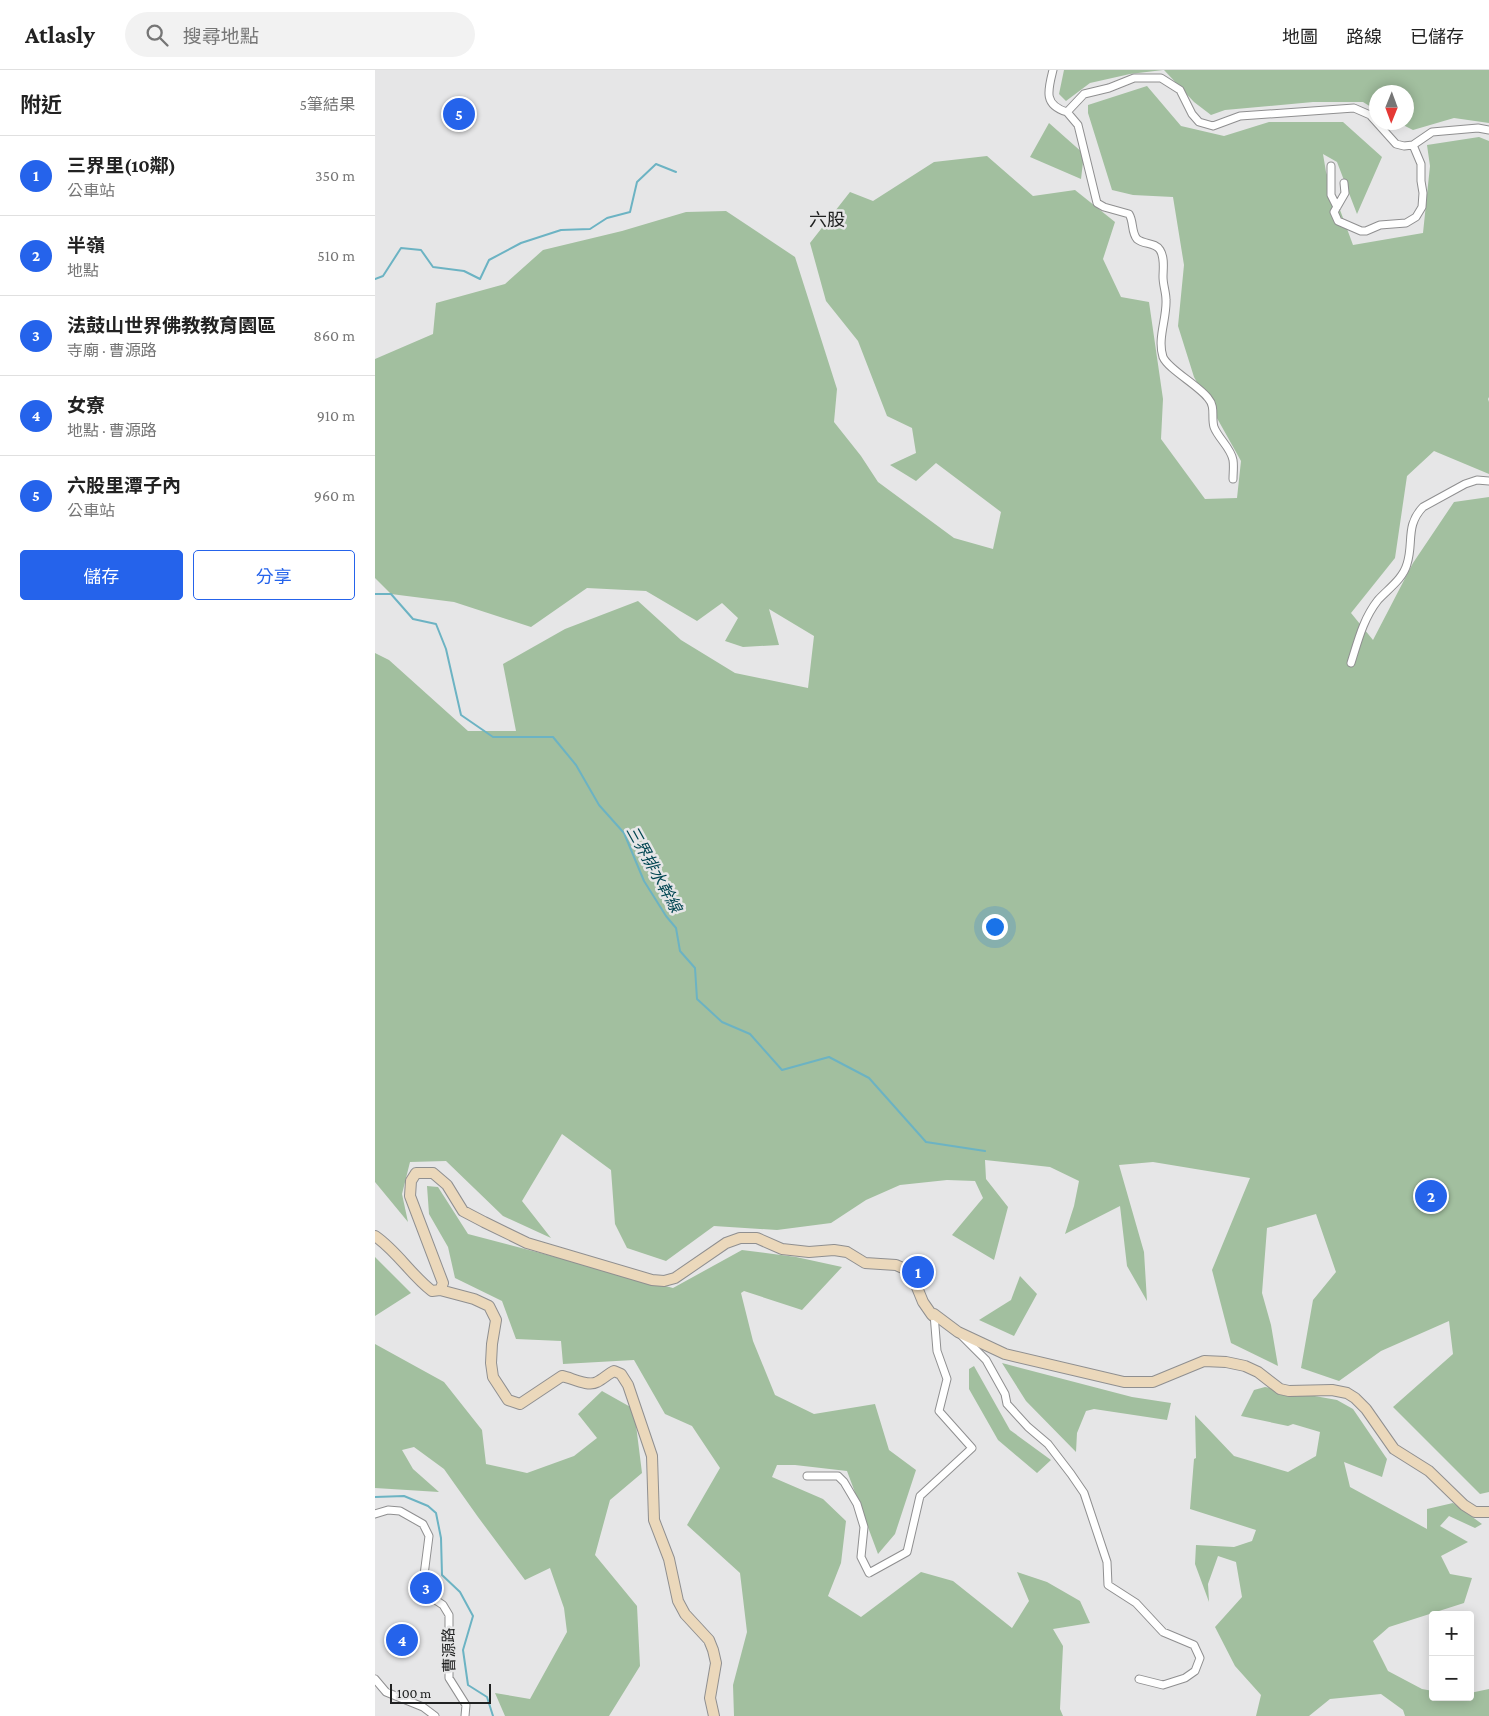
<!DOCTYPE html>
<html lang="zh-TW">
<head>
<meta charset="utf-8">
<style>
  :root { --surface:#fff; --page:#f2f2f2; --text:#222; --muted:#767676; --line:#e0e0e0; --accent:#2563eb }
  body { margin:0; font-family:"Crimson Pro","Noto Sans TC",serif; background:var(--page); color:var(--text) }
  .controls { position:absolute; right:15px; bottom:15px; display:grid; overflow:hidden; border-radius:5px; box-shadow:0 2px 12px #0003 }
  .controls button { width:45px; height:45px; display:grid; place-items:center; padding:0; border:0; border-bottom:1px solid var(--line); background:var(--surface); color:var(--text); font:25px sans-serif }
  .compass { position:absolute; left:994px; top:15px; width:45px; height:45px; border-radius:50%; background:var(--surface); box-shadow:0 2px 12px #0003; rotate:181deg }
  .scale { position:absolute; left:15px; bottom:12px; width:101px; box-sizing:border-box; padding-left:5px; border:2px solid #202121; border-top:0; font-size:14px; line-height:18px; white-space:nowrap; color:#202121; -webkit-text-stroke:4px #e6e6e7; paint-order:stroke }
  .you { position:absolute; left:619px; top:856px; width:18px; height:18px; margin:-12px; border:4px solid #fff; border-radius:50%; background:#1a73e8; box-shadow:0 0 0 8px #1a73e833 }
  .badge { display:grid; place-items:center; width:32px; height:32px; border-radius:50%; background:var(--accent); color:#fff; font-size:16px; font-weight:700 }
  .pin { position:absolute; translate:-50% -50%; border:2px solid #fff; box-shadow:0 1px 5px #0006 }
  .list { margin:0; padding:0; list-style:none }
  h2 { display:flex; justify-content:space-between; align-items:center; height:65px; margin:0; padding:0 20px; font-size:21px }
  h2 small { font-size:16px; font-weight:400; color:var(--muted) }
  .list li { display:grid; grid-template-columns:32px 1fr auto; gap:15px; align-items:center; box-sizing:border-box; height:80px; padding:0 20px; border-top:1px solid var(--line) }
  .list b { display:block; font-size:19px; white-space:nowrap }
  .list p { margin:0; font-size:16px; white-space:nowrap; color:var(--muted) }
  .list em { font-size:16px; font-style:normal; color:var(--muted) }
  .actions { display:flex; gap:10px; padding:15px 20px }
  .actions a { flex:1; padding:11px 0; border:1px solid var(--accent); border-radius:5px; text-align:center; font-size:18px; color:var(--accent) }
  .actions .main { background:var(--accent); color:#fff }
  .icon { flex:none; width:28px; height:28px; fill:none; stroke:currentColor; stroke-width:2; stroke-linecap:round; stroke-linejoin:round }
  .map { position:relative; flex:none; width:1114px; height:1646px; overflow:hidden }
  header { display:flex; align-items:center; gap:30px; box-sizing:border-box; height:70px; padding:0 25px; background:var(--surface); border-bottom:1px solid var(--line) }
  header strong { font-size:24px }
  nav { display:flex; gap:28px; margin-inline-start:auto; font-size:18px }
  .search { width:350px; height:45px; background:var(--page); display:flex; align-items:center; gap:12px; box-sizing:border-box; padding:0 18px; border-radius:28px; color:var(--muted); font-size:19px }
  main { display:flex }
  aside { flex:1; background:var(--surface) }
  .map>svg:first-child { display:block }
  .green { fill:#a2bf9f }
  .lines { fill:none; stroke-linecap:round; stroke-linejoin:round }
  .stream { stroke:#6cb3c3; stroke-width:2 }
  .street-casing { stroke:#8f8f90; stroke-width:9 }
  .secondary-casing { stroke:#8f8f90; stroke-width:12 }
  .street { stroke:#fff; stroke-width:7 }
  .secondary { stroke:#ebd8bb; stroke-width:10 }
  .labels { text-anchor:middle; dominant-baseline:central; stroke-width:5; stroke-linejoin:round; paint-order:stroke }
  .street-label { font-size:15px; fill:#202121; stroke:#e6e6e7 }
  .water-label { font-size:16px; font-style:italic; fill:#024652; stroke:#e6e6e7 }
  .quarter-label { font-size:18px; fill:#202121; stroke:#e6e6e7 }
</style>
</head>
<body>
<header>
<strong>Atlasly</strong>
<div class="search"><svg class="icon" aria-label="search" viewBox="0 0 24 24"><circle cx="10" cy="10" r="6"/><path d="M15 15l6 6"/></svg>搜尋地點</div>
<nav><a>地圖</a><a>路線</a><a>已儲存</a></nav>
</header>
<main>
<aside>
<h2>附近<small>5筆結果</small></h2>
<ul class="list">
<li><span class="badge">1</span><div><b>三界里(10鄰)</b><p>公車站</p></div><em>350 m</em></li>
<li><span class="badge">2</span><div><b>半嶺</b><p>地點</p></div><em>510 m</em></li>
<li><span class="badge">3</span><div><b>法鼓山世界佛教教育園區</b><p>寺廟 · 曹源路</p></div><em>860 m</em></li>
<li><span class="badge">4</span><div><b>女寮</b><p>地點 · 曹源路</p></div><em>910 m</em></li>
<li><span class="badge">5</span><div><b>六股里潭子內</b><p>公車站</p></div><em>960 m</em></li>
</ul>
<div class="actions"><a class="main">儲存</a><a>分享</a></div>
</aside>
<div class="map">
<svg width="1114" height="1646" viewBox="0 0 1114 1646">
  <rect width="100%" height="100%" fill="#e6e6e7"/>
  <path class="green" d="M689,0H788L755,4L715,13L691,31L684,24Z
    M789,0H1114V53L1079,48L1038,60L1024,53L1032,52V22H1002L1001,40L988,32H938L850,40L836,45L819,32Z
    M772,16L806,56L849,66L894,52H968L1007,87L982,144L962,92L948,84L951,102L978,175L1048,163L1055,96L1052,75L1104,67L1114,71V327L1113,329L1114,332V404L1059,381L1032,406L1020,488L976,543L998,570L1038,493L1079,432L1114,427V1422L1105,1424L1018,1337L1078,1284L1074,1251L1006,1281L964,1311L926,1298L938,1230L961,1202L941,1144L892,1158L887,1223L896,1255L903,1296L856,1273L837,1200L875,1108L778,1092L744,1095L769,1182L772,1231L752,1196L745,1136L690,1164L699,1136L704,1111L675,1097L610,1090L611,1109L633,1137L619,1190L577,1165L608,1128L600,1111L572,1110L525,1115L491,1130L456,1153L402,1160L339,1156L291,1191L252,1178L240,1154L236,1100L187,1064L147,1131L176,1168L128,1146L71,1091L35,1092L27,1124L33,1152L0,1112V583L14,590L93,661H141L128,594L190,559L263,531L306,570L360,603L433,618L439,566L394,539L404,575L368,577L350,571L363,548L347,533L322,551L271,521L212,518L156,557L79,532L16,524L0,508V289L58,264L61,233L130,214L168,180L247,161L311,142L351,141L420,187L462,319L459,352L486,386L503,412L579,468L618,479L626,442L561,393L541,411L515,395L541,383L537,358L512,346L483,271L451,231L435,173L475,122L498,131L559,92L612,86L658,126L700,120L740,152L728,189L746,227L774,232L788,329L786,369L830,429L862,428L866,391L819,307L803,256L809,195L798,127L758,125L737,120L713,43V35Z
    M674,53L709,84L706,109L655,87Z
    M52,1116L63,1117L93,1164L298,1218L367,1180L421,1187L467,1197L427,1240L369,1221L366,1223L378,1271L400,1325L439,1344L500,1334L514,1380L541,1400L520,1464L503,1484L472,1401L420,1395H402L397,1407L448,1429L471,1451L466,1493L453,1526L486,1547L546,1502L578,1511L637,1558L654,1531L642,1502L672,1512L705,1531L715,1553L678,1559L688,1576L685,1639L688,1646H359L358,1615L372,1562L365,1503L312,1455L345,1398L317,1356L290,1344L259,1290L188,1294L186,1271L141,1269L127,1231L80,1208L73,1177L54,1144Z
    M0,1187L36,1223L0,1246Z
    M645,1206L662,1224L639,1266L604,1250L636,1230Z
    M0,1274L69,1312L107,1360L111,1394L152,1403L199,1386L222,1368L203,1344L227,1321L259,1339L267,1403L235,1430L220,1485L262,1536L265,1596L234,1646H130L120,1623L155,1629L192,1562L189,1538L175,1498L150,1510L103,1447L69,1399L39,1377L27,1380L38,1399L64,1422L0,1418Z
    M627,1293L757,1327L796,1333L792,1350L719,1339L711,1341L702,1363L701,1382L651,1331Z
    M599,1296L635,1360L676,1390L662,1403L623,1370L594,1319V1299Z
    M890,1317L962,1330L978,1339L1012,1389L1007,1407L969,1392L975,1417L1052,1459V1439L1078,1433L1107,1454L1100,1458L1074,1446L1065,1456L1093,1472L1066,1486L1075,1504L1097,1508L1089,1533L1014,1557L998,1571L1013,1601L1047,1619L1058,1621V1627H1095V1623L1114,1619V1646H1030L1028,1640L1006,1624L955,1629L934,1646H881L886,1625L860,1596L840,1557L867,1527L861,1492L843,1486L833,1514L834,1532L820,1494L821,1475L859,1477L877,1471L881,1460L815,1439L819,1389L821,1388L820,1345L859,1386L913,1402L941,1386L945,1362L918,1354L913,1356L866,1346L879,1320Z"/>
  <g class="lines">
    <path class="stream" d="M0,209L8,206L26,178L46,180L58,197L89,201L105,209L114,190L146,173L186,160L215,159L232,148L255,142L262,112L281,94L301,102
      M0,524H16L38,549L61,554L71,579L86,645L118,667H178L201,695L224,735L249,763L269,811L291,846L301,858L305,881L320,898L322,929L347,952L375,964L407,1000L454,987L494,1008L551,1072L610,1081
      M0,1427L29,1426L53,1436L61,1443L66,1468L67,1505L85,1522L98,1546L88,1580L93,1615L112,1627L118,1646"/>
    <g class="street-casing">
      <path id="street" d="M678,0C673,20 668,35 692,42L709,24L734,18L759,8H786L805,20L817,44L824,52L838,56L865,46L979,38L995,45L1021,74L1029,76L1038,75L1057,62L1103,58L1114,60
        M692,42L703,55L722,133L729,137L754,144C759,152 756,162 762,169C769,175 780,172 785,180C790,188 788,199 788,207C788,215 791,222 791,230C792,248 782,269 788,287C793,299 823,315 833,328C841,337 836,347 839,357C843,368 856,378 858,390C859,396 858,403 858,409
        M956,96V125L962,137
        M969,113L970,123L959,142L963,151L986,161H991L1005,155L1031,153L1041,147L1047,137L1048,123L1046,111V94L1038,75
        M976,593C983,571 988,549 1003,530C1013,519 1028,509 1032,494C1039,472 1030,456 1048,437L1090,414L1102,410L1114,411
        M587,1266L611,1290L630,1324L632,1334L653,1357L673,1374L696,1404L709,1423L732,1492L733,1515L761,1533L788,1562L819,1575L825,1588L820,1601L810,1608L788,1615L764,1609
        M432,1406H463L469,1412L482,1434L489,1457L486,1487L494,1503L532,1482L545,1426L597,1378L564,1341L572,1309L562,1281L559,1244
        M0,1444L13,1440L25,1441L48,1454L54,1466L49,1505L51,1521L59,1529L68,1535L74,1545V1608L91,1635L90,1646
        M0,1609L11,1622L48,1637L60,1646"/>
    </g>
    <g class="secondary-casing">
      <path id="secondary" d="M0,1166C22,1181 36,1205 57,1221L65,1220L99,1229L114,1236L121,1250L117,1274L116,1293L118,1307L133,1330L145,1334L187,1306C197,1308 213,1317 222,1312C228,1309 233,1304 239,1301L246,1304L253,1315L277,1386L279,1450L294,1489L303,1531L310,1544L334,1570L338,1580L341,1593L335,1628L339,1646
        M65,1220L68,1213L35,1126L36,1111L41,1103H58L72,1115L88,1141L109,1152L152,1173L277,1210L289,1211L300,1208L351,1173L365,1168H382L407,1179L434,1182L459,1180L472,1182L490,1193L521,1195L530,1199L539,1210L548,1232L557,1245L559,1244L583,1262L630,1284L749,1312H778L829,1291L851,1292L870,1296L883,1302L905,1319L914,1321L957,1320L972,1323L980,1328L991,1339L1019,1379L1054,1401L1089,1435L1100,1442H1114"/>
    </g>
    <use href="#street" class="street"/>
    <use href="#secondary" class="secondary"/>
  </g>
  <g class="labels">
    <g class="street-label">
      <text transform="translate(74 1580) rotate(-91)">曹源路</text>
    </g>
    <g class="water-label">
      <text transform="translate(279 799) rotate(61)">三界排水幹線</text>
    </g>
    <g class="quarter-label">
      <text x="452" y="150">六股</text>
    </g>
  </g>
</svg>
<div class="controls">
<button>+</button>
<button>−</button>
</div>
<svg class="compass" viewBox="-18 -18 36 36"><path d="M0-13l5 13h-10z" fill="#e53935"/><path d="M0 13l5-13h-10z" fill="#767676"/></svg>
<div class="scale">100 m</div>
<div class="you"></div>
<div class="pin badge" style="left:543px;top:1202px">1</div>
<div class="pin badge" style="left:1056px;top:1126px">2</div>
<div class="pin badge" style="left:51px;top:1518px">3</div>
<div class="pin badge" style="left:27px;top:1570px">4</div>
<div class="pin badge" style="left:84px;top:44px">5</div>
</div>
</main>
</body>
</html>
